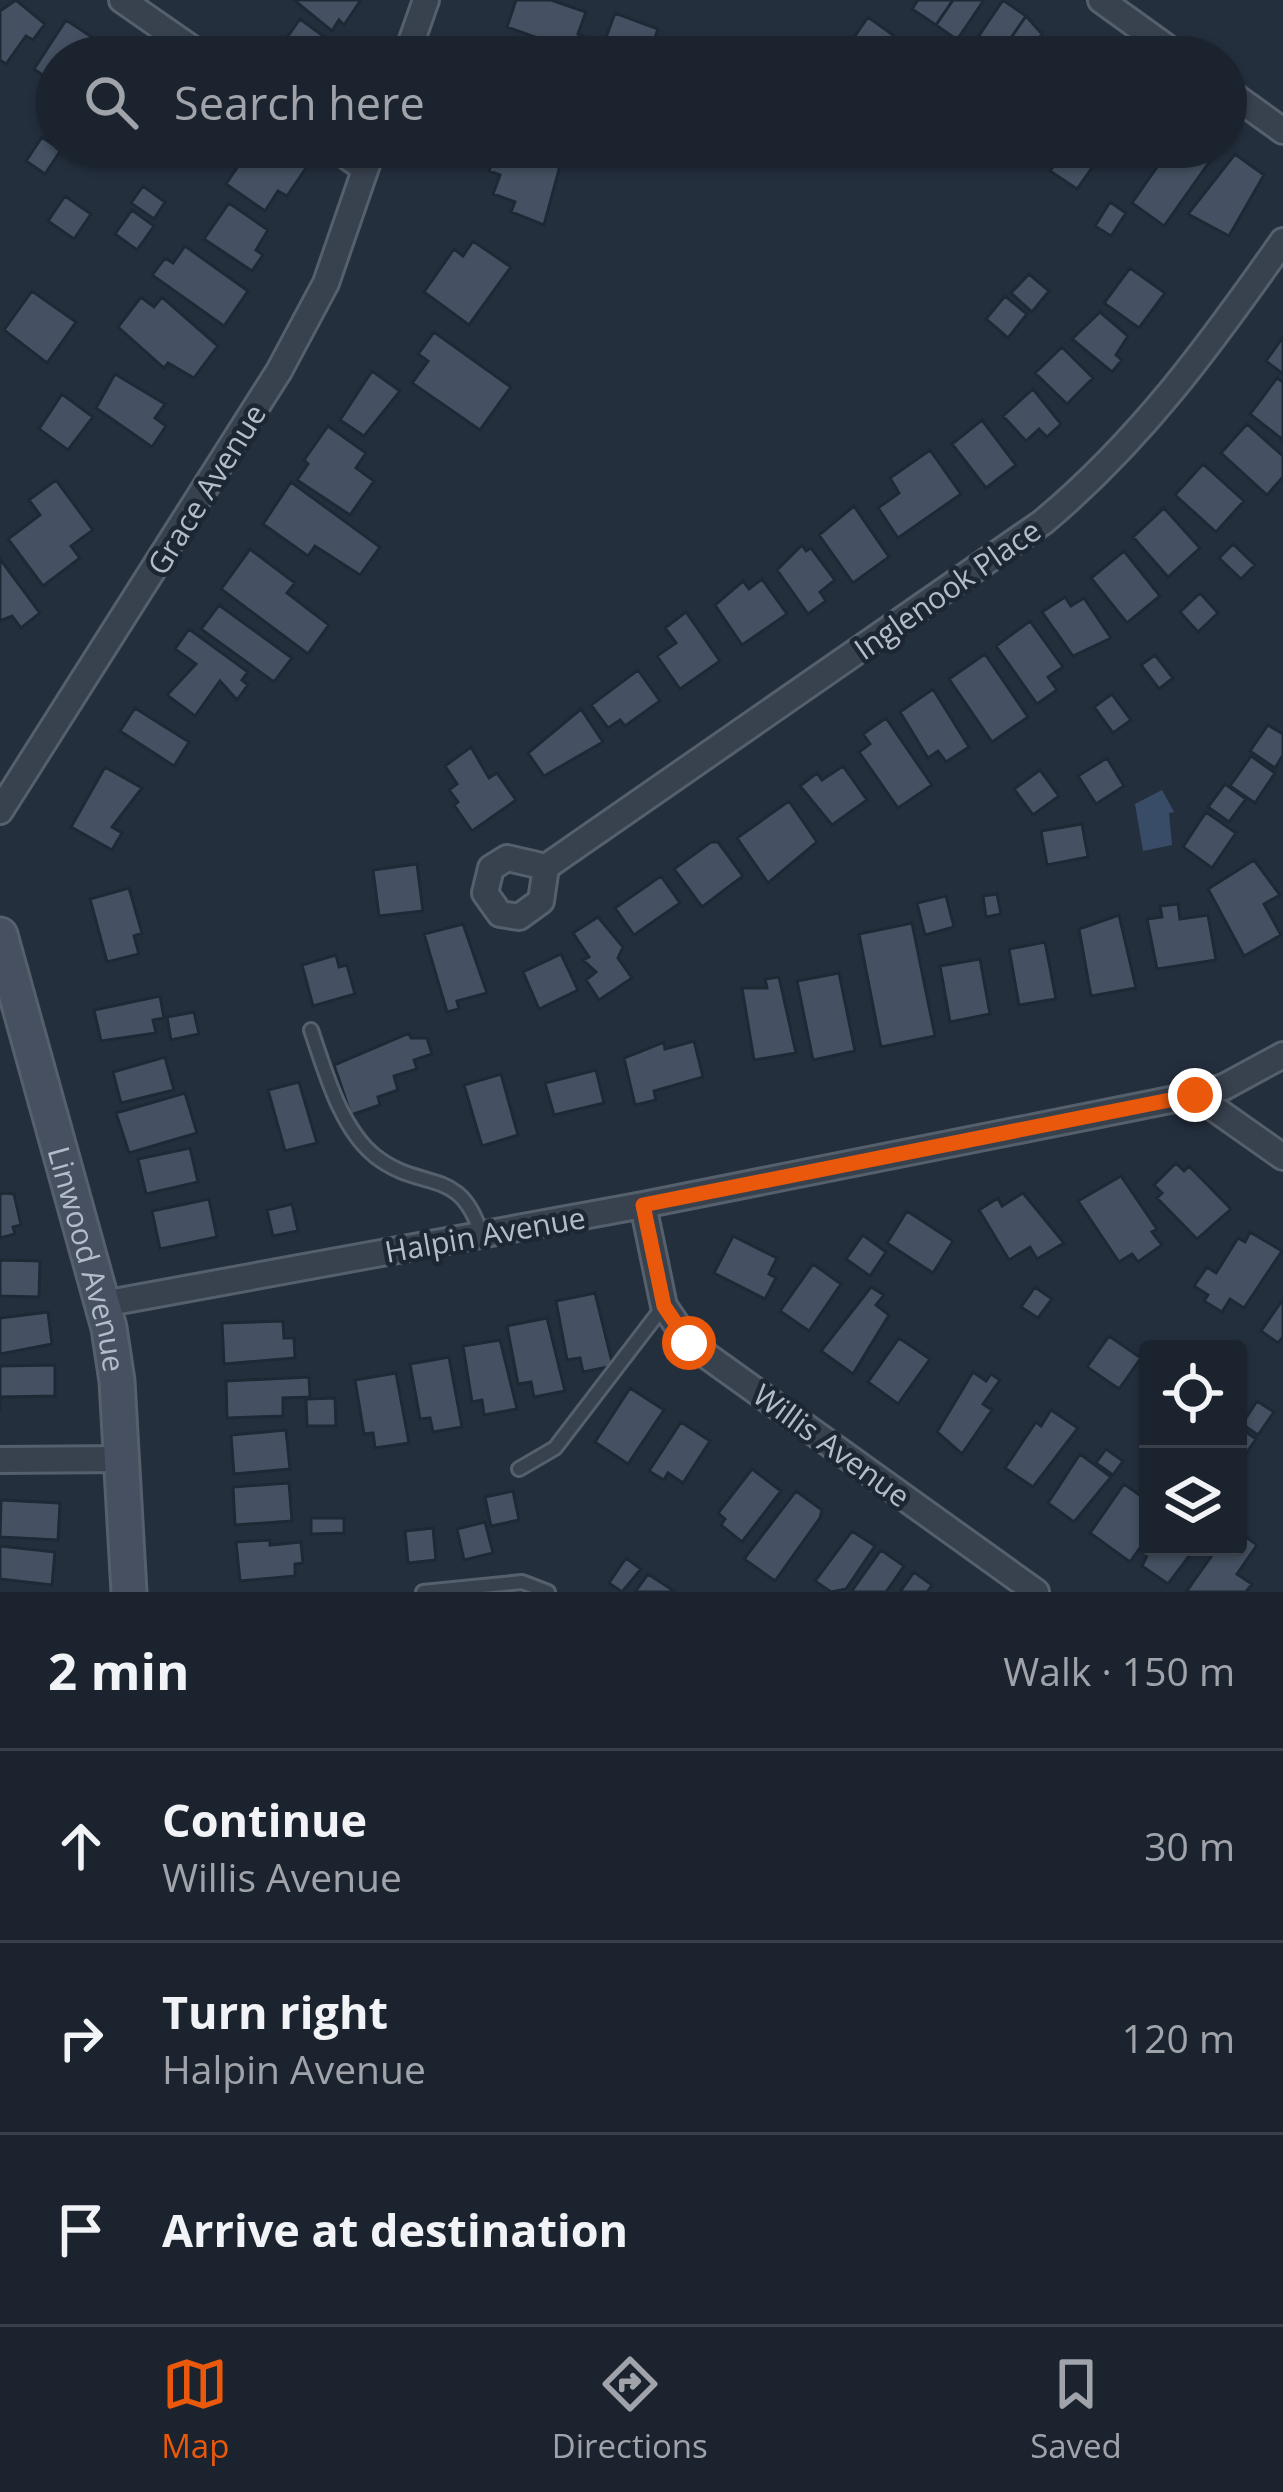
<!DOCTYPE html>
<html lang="en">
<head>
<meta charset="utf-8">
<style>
  :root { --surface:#1b232e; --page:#242b36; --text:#f1f3f6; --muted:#a0a4aa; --line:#39404a; --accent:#ea580c }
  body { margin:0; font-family:"Open Sans",sans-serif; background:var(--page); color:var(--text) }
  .controls { position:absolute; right:36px; bottom:36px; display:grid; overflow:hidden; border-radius:12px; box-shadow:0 3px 9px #0004 }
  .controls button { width:108px; height:108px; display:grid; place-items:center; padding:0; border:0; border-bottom:3px solid var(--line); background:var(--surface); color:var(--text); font:60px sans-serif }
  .stop { position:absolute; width:36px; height:36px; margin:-27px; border:9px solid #ea580c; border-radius:50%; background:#fff }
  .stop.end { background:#ea580c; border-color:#fff; box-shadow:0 3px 12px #0008 }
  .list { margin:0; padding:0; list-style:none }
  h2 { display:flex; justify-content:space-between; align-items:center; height:156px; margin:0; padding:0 48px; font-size:51px }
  h2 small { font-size:39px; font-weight:400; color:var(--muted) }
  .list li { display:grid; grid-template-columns:78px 1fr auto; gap:36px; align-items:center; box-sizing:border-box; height:192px; padding:0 48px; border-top:3px solid var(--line) }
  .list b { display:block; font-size:45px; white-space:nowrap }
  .list p { margin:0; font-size:39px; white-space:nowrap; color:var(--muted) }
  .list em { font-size:39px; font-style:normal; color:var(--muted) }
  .icon { flex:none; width:66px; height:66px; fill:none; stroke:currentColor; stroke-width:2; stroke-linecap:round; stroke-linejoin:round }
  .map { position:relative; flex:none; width:1283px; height:1592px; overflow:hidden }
  .search { position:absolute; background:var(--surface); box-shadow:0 3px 9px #0004; left:36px; right:36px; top:36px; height:132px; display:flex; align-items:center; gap:30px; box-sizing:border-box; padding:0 42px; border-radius:66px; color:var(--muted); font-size:45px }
  .sheet { height:732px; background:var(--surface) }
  nav { display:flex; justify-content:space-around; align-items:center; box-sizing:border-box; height:168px; border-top:3px solid var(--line); background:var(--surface); font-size:33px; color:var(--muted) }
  nav a { display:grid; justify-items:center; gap:6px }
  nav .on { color:var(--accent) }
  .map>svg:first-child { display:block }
  .water { fill:#394c67 }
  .building { fill:#455162; stroke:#1f2835; stroke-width:3 }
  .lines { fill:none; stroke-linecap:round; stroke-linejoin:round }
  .service-casing { stroke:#565f6c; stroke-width:18 }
  .minor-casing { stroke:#565f6c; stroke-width:30 }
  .secondary-casing { stroke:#565f6c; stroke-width:39 }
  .service { stroke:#38414e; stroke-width:12 }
  .minor { stroke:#38414e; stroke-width:24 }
  .secondary { stroke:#465061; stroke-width:33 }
  .route { stroke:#ea580c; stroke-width:15 }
  .labels { text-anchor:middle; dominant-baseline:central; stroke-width:9; stroke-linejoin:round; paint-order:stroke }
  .street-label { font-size:30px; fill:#b4bcc9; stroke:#1d2633 }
</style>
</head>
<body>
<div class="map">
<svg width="1283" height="1592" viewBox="0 0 1283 1592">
  <rect width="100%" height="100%" fill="#242f3e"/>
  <path class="water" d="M1162,790L1174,812L1169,813L1172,845L1143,851L1135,804Z"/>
  <path class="building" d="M16,0L45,24L33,40L26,36L6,64L0,60V11Z
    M294,0H361L344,25L339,20L332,31Z
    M516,0H551L586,12L578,34L588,38L582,54L507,27Z
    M918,0H953L936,25L912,9Z
    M953,0H984L957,40L936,25Z
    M1003,0L1026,16L998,57H975L968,52Z
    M615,13L658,29L649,56L605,40Z
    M1026,16L1042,34L1026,57H998Z
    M868,17L893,35L878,57L853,39Z
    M300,19L337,46L340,57L276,53Z
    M66,20L98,41L87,57H57V85L34,69Z
    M1060,44L1079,57H1085H1051Z
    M42,137L61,150L45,174L26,161Z
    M172,147H207L196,164Z
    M251,147H274L306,168L287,196L278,191L265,211L226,184Z
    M506,147H542L563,155L544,225L511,212L515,202L493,194L500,175L489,171L496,152L503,155Z
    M1067,147H1083L1099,158L1077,189L1050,171Z
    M1171,147H1220L1164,226L1132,203Z
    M1235,154L1264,175L1229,236L1188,214Z
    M143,186L165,202L154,219L131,203Z
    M65,196L91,214L74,239L48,221Z
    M1110,202L1126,213L1111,236L1095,226Z
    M229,203L268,230L256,250L263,255L252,271L204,239Z
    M132,210L154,226L137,250L115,234Z
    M473,241L511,267L469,325L424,292L454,249L463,256Z
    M185,246L248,291L224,326L152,275L165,258L173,263Z
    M1130,268L1165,293L1139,328L1104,303Z
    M1029,274L1049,291L1032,312L1011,293Z
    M32,291L76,322L47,363L4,330Z
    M1005,296L1027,314L1008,338L986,319Z
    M141,297L154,307L162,297L218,346L194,378L168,363L164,368L118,327Z
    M1100,312L1128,336L1116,355L1122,360L1112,372L1072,339Z
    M434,332L511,387L480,430L412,383L428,361L418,354Z
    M1283,337V374L1266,361Z
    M1062,347L1093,378L1067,404L1035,373Z
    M372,371L400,391L364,436L340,420Z
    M115,374L165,404L155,418L166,426L152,447L96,408Z
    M1277,378L1283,382V440L1250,414Z
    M1033,389L1061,424L1047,437L1039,429L1026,441L1003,416Z
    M62,394L93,417L68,450L39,429Z
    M982,420L1016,465L986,488L952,444Z
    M1247,424L1283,456V477L1267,495L1221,453Z
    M328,426L366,453L356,468L374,481L350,515L297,480L308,464L304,460Z
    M930,450L961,494L898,538L878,508L899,493L890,478Z
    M1203,464L1244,501L1216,532L1175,495Z
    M56,480L93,530L71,546L80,558L43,586L8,539L40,515L29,500Z
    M291,482L380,547L360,575L315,546L308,556L263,524Z
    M854,506L889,557L853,583L819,535Z
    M1164,508L1200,548L1168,577L1133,537Z
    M1233,544L1255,565L1241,579L1219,558Z
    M802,545L806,551L811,548L835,580L820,592L826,601L808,614L777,570Z
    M250,549L295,583L287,593L329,625L308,654L221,589Z
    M1124,551L1160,596L1127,623L1091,578Z
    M0,559L40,613L21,628L12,616L0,621Z
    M762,579L787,614L742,645L715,605L743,581L749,589Z
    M1200,593L1218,613L1198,632L1180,612Z
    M1065,597L1071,606L1084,598L1111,638L1073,656L1042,612Z
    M219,605L292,658L274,682L201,629Z
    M686,612L720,661L680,689L657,656L676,643L665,628Z
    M1030,621L1063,667L1048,677L1057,690L1037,704L996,646Z
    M189,629L248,672L242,680L248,685L237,700L220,681L195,716L167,695L196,664L175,649Z
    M985,654L1028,717L992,742L949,679Z
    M1155,655L1173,678L1159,689L1141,665Z
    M638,670L660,701L625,726L620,720L608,728L591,705Z
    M933,689L969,747L946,762L938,751L928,758L900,712Z
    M1112,694L1131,720L1113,733L1094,707Z
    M135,708L189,742L174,766L120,731Z
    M581,709L603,742L544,776L528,753Z
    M886,718L932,785L898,808L859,752L870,744L863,734Z
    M1268,725L1283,734V755L1275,768L1250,751Z
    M471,747L489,778L497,773L516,800L472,831L454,805L458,802L449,790L457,784L445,766Z
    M1251,756L1275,773L1255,803L1230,786Z
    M1107,758L1124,786L1096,804L1078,776Z
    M843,766L867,800L832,825L800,786L817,773L822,780Z
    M105,767L142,788L112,827L122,833L112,850L71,827Z
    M1040,770L1059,796L1033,815L1014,789Z
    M1225,784L1246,799L1229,822L1208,807Z
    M789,801L817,842L768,883L737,838Z
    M1206,812L1236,833L1212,868L1183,847Z
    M1082,824L1088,857L1047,865L1041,831Z
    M711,842H718L743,876L702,907L674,869Z
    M1254,860L1280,895L1264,904L1281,935L1244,956L1208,889Z
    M417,864L423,911L379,916L373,870Z
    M661,876L680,903L634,935L615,908Z
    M129,888L142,933L134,936L139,954L107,962L90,899Z
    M997,894L1001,914L986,917L983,896Z
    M946,896L954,927L925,935L917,903Z
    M1178,904L1180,919L1208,915L1216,960L1157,969L1147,919L1162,917L1160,906Z
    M1119,915L1136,988L1091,996L1079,929Z
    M598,917L623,947L618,958L632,978L599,1000L586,980L596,972L583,960L589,957L573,933Z
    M912,923L935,1036L881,1047L859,934Z
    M463,924L487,993L457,1001L459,1009L447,1012L424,934Z
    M1045,942L1056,999L1019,1005L1009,949Z
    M561,954L578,990L539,1009L523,972Z
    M336,955L339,967L347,965L355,994L313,1006L302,965Z
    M980,959L990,1014L950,1022L940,966Z
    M839,973L855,1051L813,1060L797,981Z
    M779,977L796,1053L754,1060L742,988H767L765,979Z
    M160,996L164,1018L153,1020L156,1033L101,1041L94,1010Z
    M194,1012L199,1034L171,1040L167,1017Z
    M409,1033L411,1038H427L432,1054L414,1060L417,1069L394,1076L398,1090L378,1097L380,1105L351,1115L334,1065Z
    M694,1041L703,1077L654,1091L656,1100L635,1105L624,1058L664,1042L665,1049Z
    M165,1057L174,1090L121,1103L113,1072Z
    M596,1070L604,1103L554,1115L545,1083Z
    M501,1074L518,1135L482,1146L464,1085Z
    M299,1082L317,1143L285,1151L268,1090Z
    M185,1093L197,1133L129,1153L116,1113Z
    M190,1148L198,1182L146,1194L138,1159Z
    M1176,1163L1184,1171L1189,1166L1231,1209L1197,1239L1157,1198L1162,1193L1154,1185Z
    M1121,1176L1157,1229L1152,1232L1162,1245L1138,1262L1132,1254L1119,1262L1078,1201Z
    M6,1193L14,1194L21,1225L13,1227L15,1234L0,1238V1194Z
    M1023,1193L1064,1243L1037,1259L1030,1247L1009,1260L979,1210L998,1198L1002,1206Z
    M209,1199L217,1237L160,1249L152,1211Z
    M292,1204L298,1231L273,1236L267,1210Z
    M907,1211L953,1241L933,1273L887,1243Z
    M1250,1232L1282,1251L1244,1308L1230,1299L1222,1312L1204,1301L1208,1295L1194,1286L1207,1267L1216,1273L1238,1238L1245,1242Z
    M863,1235L886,1252L870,1276L846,1259Z
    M733,1236L777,1258L769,1274L776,1278L765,1299L714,1273Z
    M0,1260L40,1261L39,1297L0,1296Z
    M813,1264L841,1284L809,1331L780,1311Z
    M871,1287L884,1295L876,1305L889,1315L853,1374L821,1351Z
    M1035,1287L1052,1299L1038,1318L1021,1307Z
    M595,1293L613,1366L583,1372L580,1358L567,1360L556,1301Z
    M1283,1299V1337L1278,1343L1261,1331Z
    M48,1312L52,1344L0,1354V1318Z
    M547,1318L565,1391L534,1397L531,1382L518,1384L507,1326Z
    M283,1321L284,1338H294L295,1358L224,1364L222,1323Z
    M1109,1336L1141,1358L1119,1389L1087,1367Z
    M899,1338L930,1359L898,1404L868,1382Z
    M500,1340L517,1409L484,1415L482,1400L472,1402L463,1346Z
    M449,1357L462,1427L433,1432L430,1418L420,1419L410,1364Z
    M55,1365V1396L0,1397V1411V1366Z
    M973,1372L986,1381L991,1374L1000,1380L983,1404L992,1410L962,1454L937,1432Z
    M396,1373L409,1443L375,1448L373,1433L364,1434L355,1380Z
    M309,1377L310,1397L283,1398V1416L227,1418L226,1381Z
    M630,1388L664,1410L628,1464L595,1442Z
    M335,1398L336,1426H307L306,1399Z
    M1257,1401L1274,1412L1258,1435L1242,1424Z
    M1051,1410L1078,1428L1033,1487L1005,1468L1036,1422L1041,1426Z
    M681,1422L710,1441L683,1483L668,1473L664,1480L649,1471Z
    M1238,1426L1256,1439L1245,1455L1238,1451Z
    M286,1430L290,1469L234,1474L231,1435Z
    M1106,1449L1123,1461L1113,1475L1096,1463Z
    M1080,1454L1111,1477L1074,1522L1048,1503Z
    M752,1469L781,1491L742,1542L721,1525L725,1519L718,1513Z
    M289,1483L292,1521L235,1525L233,1487Z
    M1124,1484L1148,1501V1537L1130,1562L1090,1533Z
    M513,1491L519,1520L491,1526L485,1497Z
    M796,1491L822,1510L820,1518L775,1581L744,1559Z
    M1,1500L60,1503L58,1540L0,1537Z
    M311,1518H344V1533L311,1534Z
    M485,1522L493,1553L464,1560L457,1529Z
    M433,1528L436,1560L408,1563L405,1531Z
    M852,1531L875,1546L846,1589L831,1592L815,1581Z
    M1238,1531L1257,1545L1237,1574L1252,1584L1246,1592H1186L1218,1547H1238Z
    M270,1540V1545L301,1542L303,1563L295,1564V1576L240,1581L236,1542Z
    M0,1546L55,1552L52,1585L0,1579Z
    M1151,1547H1196L1168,1584L1142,1566Z
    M881,1550L904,1566L886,1592H851Z
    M626,1558L641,1569L622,1592L609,1583Z
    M914,1572L932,1585L927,1592H900Z
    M648,1574L674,1591L673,1592H635Z"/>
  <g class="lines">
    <g class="service-casing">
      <path id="service" d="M311,1030C325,1070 340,1128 375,1156C422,1193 460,1165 481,1234
        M519,1469L555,1448L663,1307
        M423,1592L522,1582L548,1592"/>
    </g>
    <g class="minor-casing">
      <path id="minor" d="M122,0L204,57
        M1101,0L1180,57
        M406,57L426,0
        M1226,90L1283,131
        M334,147L365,169
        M0,811L279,371L326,283L373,147
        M507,858L546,867L541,901L519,917L500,914L485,893L491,868Z
        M546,867L1043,522C1141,440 1210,345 1283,241
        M1195,1095L1283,1157
        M643,1205L664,1306L689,1343L1036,1592
        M103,1304L643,1205L1195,1095L1224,1087L1283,1055
        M0,1460L122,1459"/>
    </g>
    <g class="secondary-casing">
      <g id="secondary">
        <path id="s1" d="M0,935L109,1328L117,1381L129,1592"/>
      </g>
    </g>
    <use href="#service" class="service"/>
    <use href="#minor" class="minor"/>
    <use href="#secondary" class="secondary"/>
  </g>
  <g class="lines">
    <path class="route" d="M689,1343L664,1306L643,1205L1195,1095"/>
  </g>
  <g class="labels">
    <g class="street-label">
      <text transform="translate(206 489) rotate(-58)">Grace Avenue</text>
      <text transform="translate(947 589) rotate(-35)">Inglenook Place</text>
      <text transform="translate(485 1234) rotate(-10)">Halpin Avenue</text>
      <text stroke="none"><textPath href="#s1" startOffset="336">Linwood Avenue</textPath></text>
      <text transform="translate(832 1445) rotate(36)">Willis Avenue</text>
    </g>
  </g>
</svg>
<div class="controls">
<button><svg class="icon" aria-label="locate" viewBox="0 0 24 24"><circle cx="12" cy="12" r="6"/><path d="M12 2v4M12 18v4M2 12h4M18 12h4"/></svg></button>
<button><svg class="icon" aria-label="layers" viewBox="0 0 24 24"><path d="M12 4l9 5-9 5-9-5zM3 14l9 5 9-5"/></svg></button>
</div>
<div class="stop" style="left:689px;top:1343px"></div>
<div class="stop end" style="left:1195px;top:1095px"></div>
<div class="search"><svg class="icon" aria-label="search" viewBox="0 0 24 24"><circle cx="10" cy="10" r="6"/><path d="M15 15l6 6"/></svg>Search here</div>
</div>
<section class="sheet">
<h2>2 min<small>Walk · 150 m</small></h2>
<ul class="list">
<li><svg class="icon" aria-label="ahead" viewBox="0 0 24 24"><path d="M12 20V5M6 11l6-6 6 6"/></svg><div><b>Continue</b><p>Willis Avenue</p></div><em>30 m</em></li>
<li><svg class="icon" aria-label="right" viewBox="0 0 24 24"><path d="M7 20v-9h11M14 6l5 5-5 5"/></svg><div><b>Turn right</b><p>Halpin Avenue</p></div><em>120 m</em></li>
<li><svg class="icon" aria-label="arrive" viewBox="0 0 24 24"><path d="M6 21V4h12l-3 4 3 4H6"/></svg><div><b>Arrive at destination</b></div></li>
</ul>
</section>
<nav>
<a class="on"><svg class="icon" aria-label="map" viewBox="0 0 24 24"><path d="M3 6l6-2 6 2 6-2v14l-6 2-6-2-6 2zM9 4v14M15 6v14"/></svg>Map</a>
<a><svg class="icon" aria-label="directions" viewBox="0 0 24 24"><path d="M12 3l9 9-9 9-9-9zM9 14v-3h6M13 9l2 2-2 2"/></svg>Directions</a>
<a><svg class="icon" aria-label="saved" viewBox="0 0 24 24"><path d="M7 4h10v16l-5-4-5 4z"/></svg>Saved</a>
</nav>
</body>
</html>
